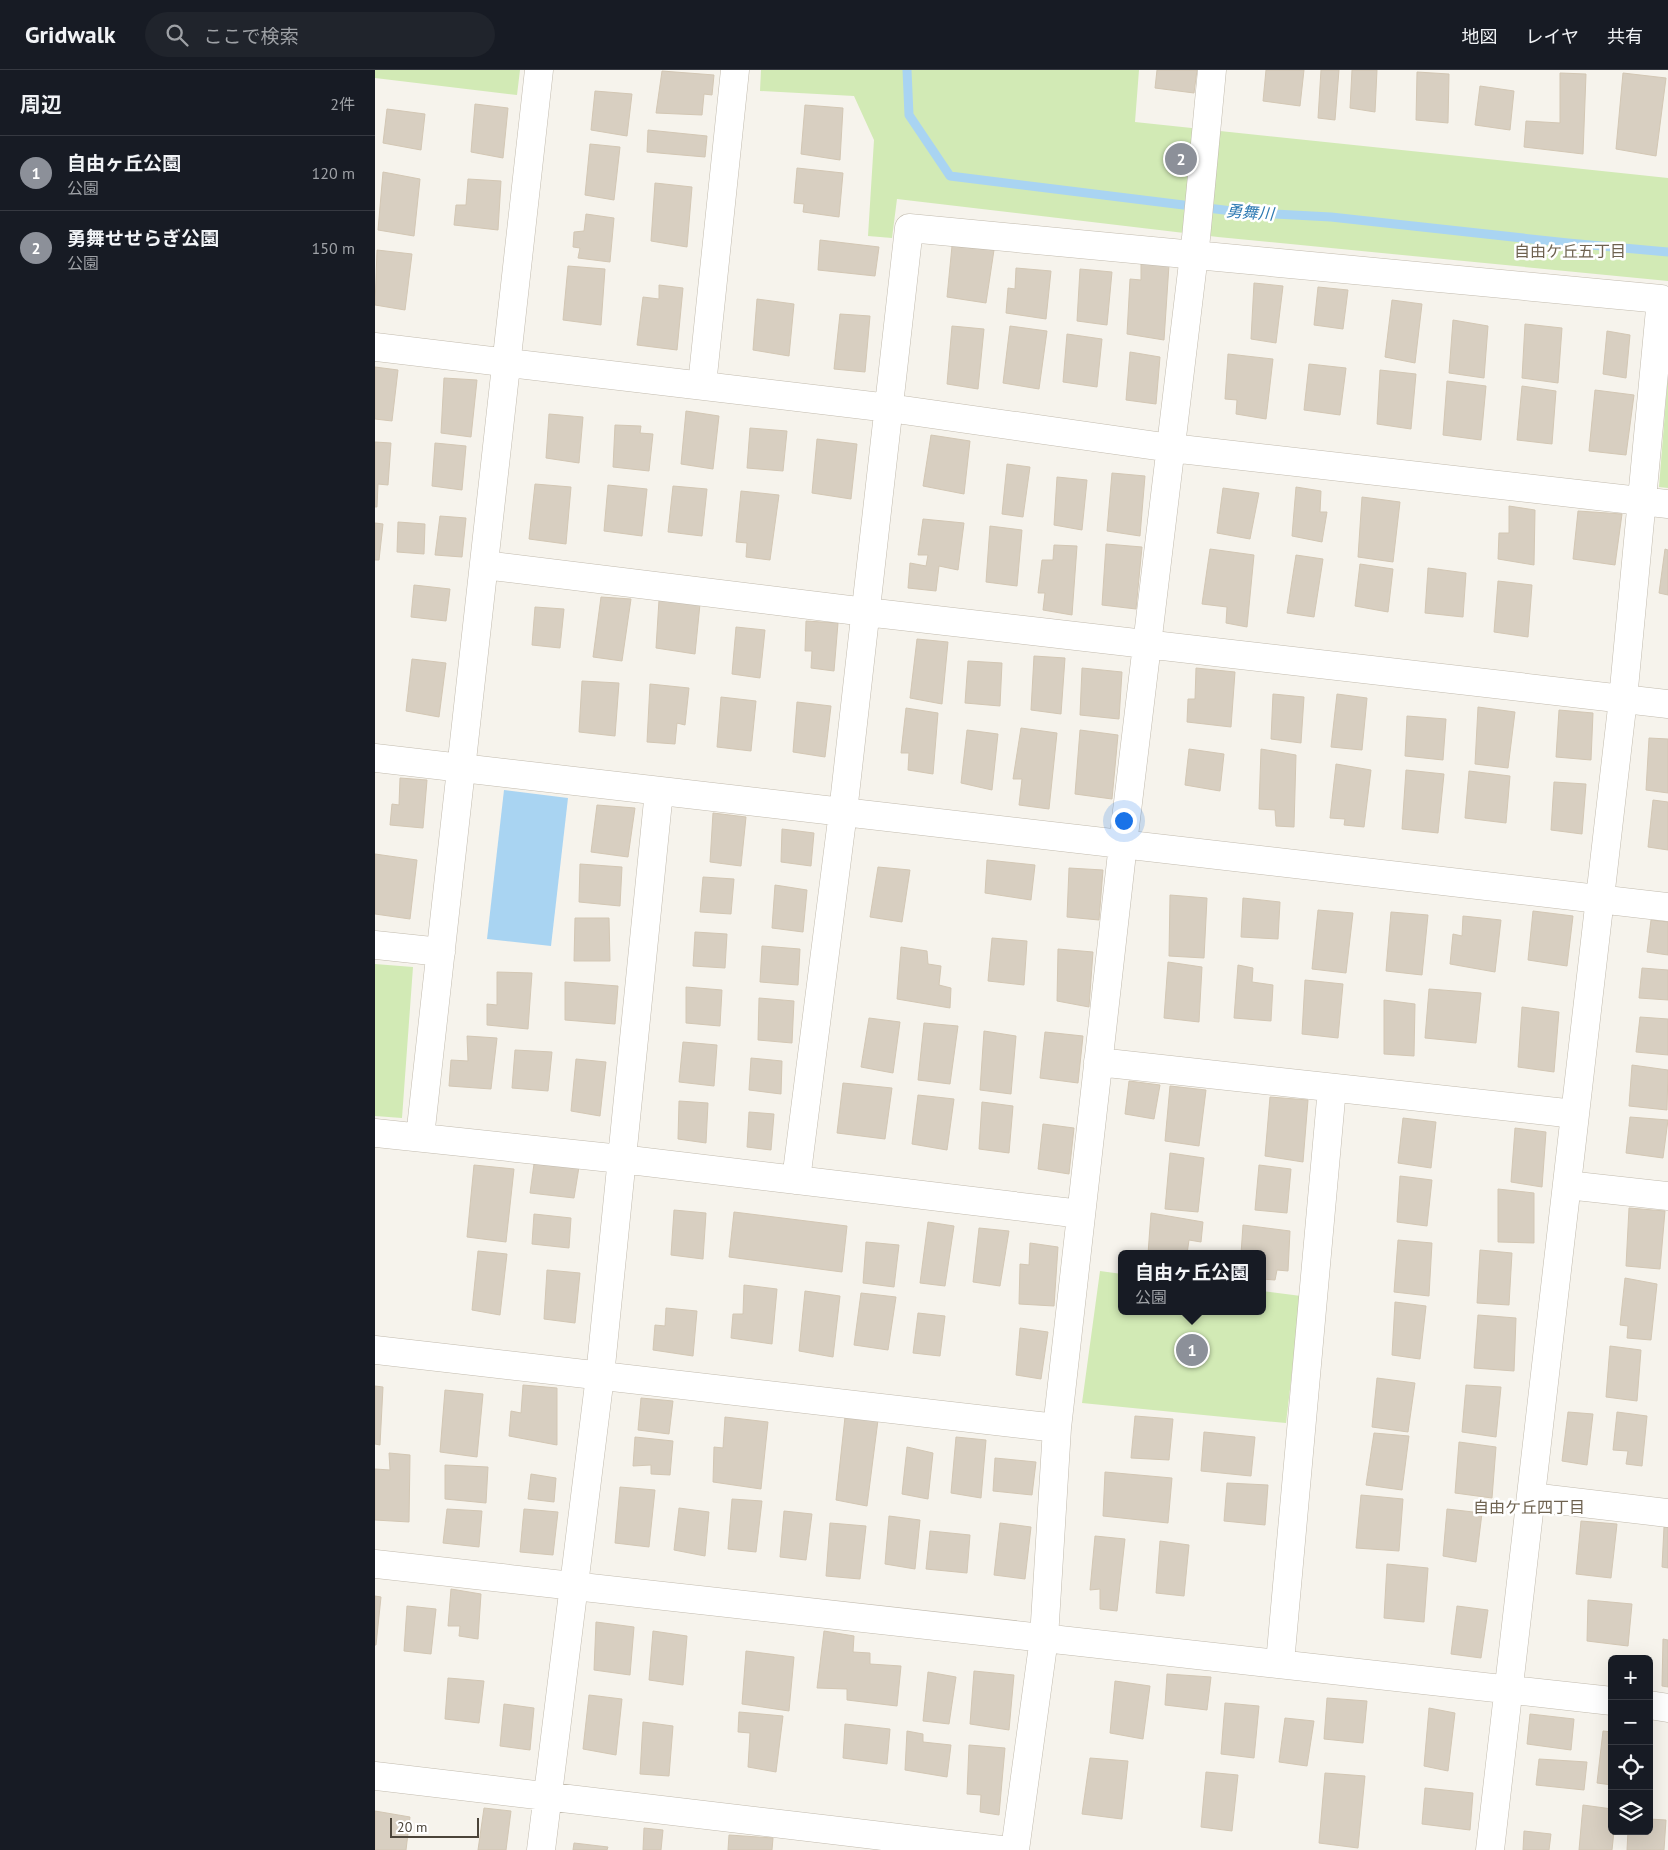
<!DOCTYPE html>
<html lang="ja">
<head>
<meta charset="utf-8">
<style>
  :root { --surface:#171b24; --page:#20242c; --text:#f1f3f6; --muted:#9ea1a6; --line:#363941; --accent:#8c9099 }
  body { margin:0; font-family:"PT Sans","Noto Sans JP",sans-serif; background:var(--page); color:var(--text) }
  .controls { position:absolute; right:15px; bottom:15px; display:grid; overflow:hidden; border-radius:8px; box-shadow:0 5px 20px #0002 }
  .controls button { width:45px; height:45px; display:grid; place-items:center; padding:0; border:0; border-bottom:1px solid var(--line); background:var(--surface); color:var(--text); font:25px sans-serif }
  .scale { position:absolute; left:15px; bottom:12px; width:89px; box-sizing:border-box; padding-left:5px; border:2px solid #4b4439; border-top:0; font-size:14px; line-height:18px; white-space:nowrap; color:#4b4439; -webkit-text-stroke:4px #fff; paint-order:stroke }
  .you { position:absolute; left:748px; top:750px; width:18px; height:18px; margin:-12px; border:4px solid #fff; border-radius:50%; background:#1a73e8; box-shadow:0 0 0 8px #1a73e833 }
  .badge { display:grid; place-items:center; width:32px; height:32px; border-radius:50%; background:var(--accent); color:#fff; font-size:16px; font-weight:700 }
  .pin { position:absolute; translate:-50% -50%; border:2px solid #fff; box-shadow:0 1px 5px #0006 }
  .popup { position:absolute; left:743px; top:1180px; width:148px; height:65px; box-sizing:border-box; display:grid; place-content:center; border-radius:8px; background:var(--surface); filter:drop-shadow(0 1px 4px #0005); font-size:16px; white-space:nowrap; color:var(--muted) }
  .popup b { font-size:19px; color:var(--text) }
  .popup::after { content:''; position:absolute; left:50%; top:100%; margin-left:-10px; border:10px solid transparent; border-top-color:var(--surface) }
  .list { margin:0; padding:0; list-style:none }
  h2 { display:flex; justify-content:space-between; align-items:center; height:65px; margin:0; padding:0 20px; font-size:21px }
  h2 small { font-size:16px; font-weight:400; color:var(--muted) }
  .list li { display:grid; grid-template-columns:32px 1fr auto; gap:15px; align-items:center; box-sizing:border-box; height:75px; padding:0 20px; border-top:1px solid var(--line) }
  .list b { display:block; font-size:19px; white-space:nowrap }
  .list p { margin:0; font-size:16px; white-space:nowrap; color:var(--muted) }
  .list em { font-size:16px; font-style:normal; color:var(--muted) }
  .icon { flex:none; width:28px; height:28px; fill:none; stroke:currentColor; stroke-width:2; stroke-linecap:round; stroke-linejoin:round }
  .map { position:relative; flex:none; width:1293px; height:1780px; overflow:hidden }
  header { display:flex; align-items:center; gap:30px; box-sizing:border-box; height:70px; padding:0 25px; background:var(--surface); border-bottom:1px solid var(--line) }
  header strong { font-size:24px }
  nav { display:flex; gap:28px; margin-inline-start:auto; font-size:18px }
  .search { width:350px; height:45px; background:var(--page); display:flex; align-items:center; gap:12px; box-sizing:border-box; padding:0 18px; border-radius:28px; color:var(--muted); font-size:19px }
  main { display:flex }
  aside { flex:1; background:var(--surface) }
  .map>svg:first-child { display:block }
  .green { fill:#d2eab5 }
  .water { fill:#a9d4f2 }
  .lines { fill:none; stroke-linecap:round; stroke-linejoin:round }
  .stream { stroke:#a9d4f2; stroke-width:9 }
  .building { fill:#d8cfc1; stroke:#d3c7b4 }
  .street-casing { stroke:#c2bbae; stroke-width:29 }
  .street { stroke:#fff; stroke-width:28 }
  .labels { text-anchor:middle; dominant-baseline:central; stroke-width:5; stroke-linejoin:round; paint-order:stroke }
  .water-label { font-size:16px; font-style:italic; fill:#2e7ab2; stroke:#fff }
  .neighbourhood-label { font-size:16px; fill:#6e6250; stroke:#fff }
</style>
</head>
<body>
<header>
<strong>Gridwalk</strong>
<div class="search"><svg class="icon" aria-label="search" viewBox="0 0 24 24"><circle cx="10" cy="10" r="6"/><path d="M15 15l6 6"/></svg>ここで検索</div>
<nav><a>地図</a><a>レイヤ</a><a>共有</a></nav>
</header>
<main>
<aside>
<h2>周辺<small>2件</small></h2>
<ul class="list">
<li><span class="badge">1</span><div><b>自由ヶ丘公園</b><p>公園</p></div><em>120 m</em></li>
<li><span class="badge">2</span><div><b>勇舞せせらぎ公園</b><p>公園</p></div><em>150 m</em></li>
</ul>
</aside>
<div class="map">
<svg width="1293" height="1780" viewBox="0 0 1293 1780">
  <rect width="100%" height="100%" fill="#f6f3ec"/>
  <path class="green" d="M0,0H145L142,25L0,8Z
    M386,0H764L760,52L1293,108V211L843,167L522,129L517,168L493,166L499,70L479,26L385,21Z
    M1293,304V418L1284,417Z
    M0,894L38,897L27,1048L0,1046Z
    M725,1201L747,1204V1241H887V1221L926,1226L911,1353L707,1333Z"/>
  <path class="water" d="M129,720L193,728L176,876L112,869Z"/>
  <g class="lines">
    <path class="stream" d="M532,0L534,45L575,106L865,142L956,147L1193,173L1293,182"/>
  </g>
  <path class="building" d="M782,0H822L819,23L780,18Z
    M891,0H929L925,36L888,31Z
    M946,0H964L960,50L943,48Z
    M977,0H1002L1000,42L975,38Z
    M287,1L339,5L337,25L329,24L327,45L281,43Z
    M1042,2L1074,4L1073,53L1041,50Z
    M1185,3L1211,4L1208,84L1149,77L1151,51L1185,53Z
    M1248,3L1291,8L1281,86L1241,79Z
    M1105,16L1139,21L1135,60L1100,55Z
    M220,21L257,24L252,66L216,60Z
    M100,34L133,38L128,88L96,82Z
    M430,35L468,38L465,90L426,84Z
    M12,39L50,44L46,80L8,73Z
    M273,60L332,66L330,87L272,82Z
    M215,74L245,77L239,130L210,125Z
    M422,98L468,103L464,147L428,142L429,134L419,133Z
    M8,102L45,109L39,166L3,160Z
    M93,109L126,111L123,160L79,155L81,135H91Z
    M280,113L317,117L312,177L276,171Z
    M211,144L239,148L235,192L203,188L205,178L198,177L199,162L209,161Z
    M445,170L504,177L500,206L443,200Z
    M577,176L619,180L611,233L572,227Z
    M2,180L37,184L30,240L0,235Z
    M766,193L794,195L789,270L752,264L755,209L766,210Z
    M193,196L230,199L226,255L188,250Z
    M641,198L676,201L671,249L631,243L633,218L640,219Z
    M705,199L737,202L732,255L702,251Z
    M879,213L908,216L901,273L876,269Z
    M284,215L308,218L302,280L262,275L268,227L284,229Z
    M943,217L973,220L968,259L939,255Z
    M382,229L419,234L414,286L378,280Z
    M1017,230L1047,234L1040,293L1010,287Z
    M465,244L495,246L490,302L459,299Z
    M1078,250L1113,256L1109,308L1074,303Z
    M1150,254L1187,258L1183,313L1147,308Z
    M577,256L609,259L603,319L572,314Z
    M635,256L672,261L664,319L628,313Z
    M1232,261L1255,265L1251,308L1228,304Z
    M692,264L727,269L722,317L688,312Z
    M755,282L785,287L781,334L751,330Z
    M853,284L898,289L891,349L861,344L862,330L850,329Z
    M934,294L971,298L965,345L929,340Z
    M0,297L23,300L17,351L0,349Z
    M1005,300L1041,304L1036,359L1002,354Z
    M69,308L102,310L96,367L66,363Z
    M1072,311L1111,316L1106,370L1068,365Z
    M1147,316L1181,321L1177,374L1142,370Z
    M1220,320L1259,325L1251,385L1214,381Z
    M311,341L344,346L338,399L306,394Z
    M174,344L208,347L204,393L171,388Z
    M240,355L266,356L265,363L278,364L274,401L238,397Z
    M375,358L412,361L408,401L372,398Z
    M556,365L595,371L589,424L548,416Z
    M442,369L482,374L476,429L437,423Z
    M0,372L16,373L13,415L3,414L2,437H0Z
    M60,373L91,376L87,420L57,416Z
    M632,394L655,397L648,447L627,444Z
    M737,403L770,406L765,466L732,461Z
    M682,407L712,410L707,460L679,455Z
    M160,414L196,417L191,474L154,469Z
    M233,415L272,419L267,466L229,461Z
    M298,416L332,419L327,466L293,462Z
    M921,417L946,421L945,442H952L947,472L917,466Z
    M848,418L884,423L875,469L842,463Z
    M366,421L404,425L395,490L371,487L372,473L361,472Z
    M987,427L1025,432L1018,492L983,487Z
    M1134,436L1160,440L1159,495L1123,489L1124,463H1134Z
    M1203,441L1247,444L1240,495L1198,489Z
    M65,446L91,448L87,487L60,485Z
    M548,449L589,453L583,500L564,496L561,521L533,518L535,493L551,496L553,485H543Z
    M23,452L50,454L49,484L22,482Z
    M0,453L8,454L4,490H0Z
    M615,456L647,460L642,516L611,512Z
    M731,474L767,477L761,539L727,535Z
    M679,475L702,476L697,545L668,540L670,523H663L667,490H678Z
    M835,479L879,485L872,557L851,553L852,537L827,534Z
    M1290,479L1293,480V525L1284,523Z
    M921,485L948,489L939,547L912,543Z
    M985,494L1018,499L1013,542L980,536Z
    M1053,498L1091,503L1088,547L1050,543Z
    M1123,511L1157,515L1153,567L1119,562Z
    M39,515L75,519L71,551L36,547Z
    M226,527L256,529L247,591L218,587Z
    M284,530L325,534L320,584L281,578Z
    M160,537L189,539L185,578L157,575Z
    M431,551L463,553L459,601L436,598L437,581H430Z
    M361,557L390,560L385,608L357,604Z
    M542,569L573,572L567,634L535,628Z
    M659,586L690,588L686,644L656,640Z
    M37,589L71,593L64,647L31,641Z
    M593,591L627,593L625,636L590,633Z
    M707,598L747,602L744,649L705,645Z
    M821,598L860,602L856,657L812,652L813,629H820Z
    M207,611L244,613L240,666L204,662Z
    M275,614L314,618L310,655L302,653L300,674L272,672Z
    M898,624L929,627L926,673L896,669Z
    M962,624L992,628L987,680L956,677Z
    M346,627L381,631L376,681L342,677Z
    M422,632L456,636L450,687L418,682Z
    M1103,637L1140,642L1133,698L1100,694Z
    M531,638L563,643L558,704L533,700L534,683H526Z
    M1184,640L1218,643L1216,690L1181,687Z
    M1032,646L1071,649L1068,690L1030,686Z
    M646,658L682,663L674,739L644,735L647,709H638Z
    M592,660L623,664L617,720L586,713Z
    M705,660L743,665L737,729L700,724Z
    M1274,668L1293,669V723L1271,720Z
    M814,679L849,684L845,721L810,715Z
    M886,679L921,685L919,757L901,756L900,740L884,739Z
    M961,694L996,700L989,757L969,755L970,749L955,748Z
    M1031,700L1069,704L1063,763L1027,759Z
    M1094,701L1135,706L1131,753L1090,748Z
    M25,708L52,710L48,758L15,755L17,734L24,735Z
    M1179,712L1211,714L1207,764L1176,760Z
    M1278,730L1293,732V780L1273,777Z
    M222,735L260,738L253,787L216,782Z
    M338,743L371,747L366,796L335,792Z
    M407,759L439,763L436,796L406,792Z
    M0,784L42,790L35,849L0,844Z
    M612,790L660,795L656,830L610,823Z
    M205,794L247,797L245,836L204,832Z
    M503,797L535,800L527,852L495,847Z
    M694,798L728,800L724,850L692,847Z
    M328,807L359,809L356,844L325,842Z
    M400,815L432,820L428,862L397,858Z
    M795,825L832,828L829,888L794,886Z
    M868,828L905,832L903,869L866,867Z
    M943,840L978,843L971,903L937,899Z
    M1158,841L1198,846L1192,896L1153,890Z
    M1016,842L1053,845L1047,905L1011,901Z
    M1088,846L1126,850L1120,902L1075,894L1078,864L1087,866Z
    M200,848H234L235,891H199Z
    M1276,850L1293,852V885L1272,882Z
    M320,862L352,864L350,898L318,896Z
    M617,868L652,871L649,915L613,911Z
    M387,876L425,879L423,915L385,912Z
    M526,877L552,881L553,894L566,896L564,915L576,918L575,938L522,929Z
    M683,879L718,882L714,937L682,931Z
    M793,892L827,897L824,952L789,948Z
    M863,895L878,898L877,912L898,915L896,951L859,948Z
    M1267,898L1293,900V930L1264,928Z
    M122,902L157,903L153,959L112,955V934L122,935Z
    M930,910L968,914L963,968L927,964Z
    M190,912L243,916L240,954L190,950Z
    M311,917L347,920L345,956L311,953Z
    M1054,919L1106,923L1101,973L1050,968Z
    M384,928L419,931L417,973L383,970Z
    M1009,930L1040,934L1039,986L1009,984Z
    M1147,937L1184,942L1179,1002L1143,997Z
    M1265,947L1293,949V985L1261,982Z
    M494,948L525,952L518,1003L486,997Z
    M549,953L583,956L575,1014L543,1010Z
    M609,961L641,966L636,1024L605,1020Z
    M670,962L708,966L703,1013L665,1008Z
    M92,966L122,968L116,1019L74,1016L76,990L93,991Z
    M308,972L342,975L339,1016L304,1012Z
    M140,980L177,982L173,1021L137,1018Z
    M376,988L407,991L406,1024L374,1020Z
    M201,989L231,992L225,1046L196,1041Z
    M1257,995L1293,1000L1292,1040L1254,1036Z
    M754,1011L785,1015L779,1049L750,1044Z
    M468,1013L517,1018L510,1069L462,1063Z
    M795,1016L831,1020L824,1076L790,1071Z
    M543,1025L579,1029L572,1080L537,1074Z
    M895,1027L933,1030L928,1092L890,1086Z
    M304,1031L333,1033L331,1073L303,1069Z
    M607,1032L638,1036L634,1083L604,1079Z
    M374,1042L399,1044L396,1080L372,1077Z
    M1255,1047L1293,1050L1288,1088L1251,1083Z
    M1028,1048L1061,1052L1056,1098L1023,1093Z
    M668,1054L699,1058L694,1104L663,1099Z
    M1140,1058L1171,1062L1167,1117L1136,1112Z
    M795,1083L829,1088L823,1142L790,1139Z
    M159,1094L204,1097L199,1128L155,1123Z
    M99,1095L139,1099L131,1172L92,1167Z
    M884,1095L916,1099L912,1143L880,1140Z
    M1025,1106L1057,1110L1052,1156L1022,1152Z
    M1123,1119L1159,1123V1173L1123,1172Z
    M1254,1138L1290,1141L1285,1199L1251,1196Z
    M299,1140L331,1143L328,1189L296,1185Z
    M359,1142L472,1156L467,1202L354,1187Z
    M776,1143L828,1152L826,1172L814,1170L812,1184H773Z
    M159,1144L196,1148L194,1178L157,1174Z
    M553,1152L579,1156L570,1216L545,1213Z
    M868,1155L915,1161L913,1201L902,1200L900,1210L887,1209V1184H866Z
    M604,1158L634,1161L625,1216L598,1212Z
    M1023,1170L1057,1173L1054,1226L1019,1222Z
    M491,1172L524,1175L519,1217L488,1213Z
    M655,1173L683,1177L679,1236L644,1234L645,1194L654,1195Z
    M1105,1180L1137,1183L1134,1235L1102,1233Z
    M103,1181L132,1184L125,1245L97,1240Z
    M172,1200L205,1203L200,1253L169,1249Z
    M1250,1208L1282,1214L1276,1270L1252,1268L1253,1256L1245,1255Z
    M369,1215L402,1219L397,1274L356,1268L358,1244H368Z
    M430,1221L465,1226L458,1287L424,1281Z
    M486,1223L521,1227L513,1280L479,1275Z
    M1020,1232L1051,1236L1045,1289L1017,1285Z
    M291,1238L322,1241L318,1286L278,1280L280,1255L290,1256Z
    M543,1243L570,1246L565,1286L538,1283Z
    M1103,1245L1141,1248L1139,1301L1099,1298Z
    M645,1258L673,1262L666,1309L641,1305Z
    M1235,1276L1266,1280L1262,1331L1231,1327Z
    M1002,1308L1040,1313L1033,1362L997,1357Z
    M148,1315L182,1318V1375L134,1366L136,1341L146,1343Z
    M1091,1315L1126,1317L1121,1367L1087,1362Z
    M0,1316L8,1317L5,1375L0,1374Z
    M70,1320L108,1324L102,1387L65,1382Z
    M266,1328L298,1331L294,1364L263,1360Z
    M1193,1342L1218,1344L1212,1395L1187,1391Z
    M1242,1342L1272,1346L1267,1396L1251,1394L1253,1381L1238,1380Z
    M760,1346L798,1349L794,1390L756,1388Z
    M350,1347L393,1352L386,1419L338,1412L339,1377L348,1378Z
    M470,1347L503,1350L492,1436L461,1430Z
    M829,1362L880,1367L876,1406L826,1401Z
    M999,1363L1034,1366L1027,1420L991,1415Z
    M260,1367L298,1371L295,1405L276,1404V1395L258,1396Z
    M581,1367L611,1370L606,1428L576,1423Z
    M1084,1372L1121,1377L1117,1428L1080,1423Z
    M532,1377L558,1383L553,1429L527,1424Z
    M14,1383L35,1385L34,1452L0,1450V1399L15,1400Z
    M620,1388L661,1392L657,1425L618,1421Z
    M70,1395L113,1397L111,1433L70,1429Z
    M730,1402L797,1408L793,1453L728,1446Z
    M156,1404L181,1408L179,1432L153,1429Z
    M852,1413L893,1415L890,1455L849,1451Z
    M245,1417L280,1420L274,1477L240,1473Z
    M986,1425L1028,1429L1024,1481L981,1478Z
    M357,1429L387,1431L381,1482L353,1479Z
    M304,1438L334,1442L330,1486L299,1480Z
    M72,1439L107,1441L104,1477L68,1473Z
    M149,1439L183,1442L178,1485L145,1482Z
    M1072,1439L1107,1443L1101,1492L1068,1486Z
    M409,1441L437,1444L431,1490L405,1487Z
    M514,1446L545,1450L540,1499L510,1494Z
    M1206,1451L1242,1454L1236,1508L1201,1504Z
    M455,1453L491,1456L485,1509L451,1506Z
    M625,1453L656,1457L650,1509L619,1505Z
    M1289,1457H1293V1498L1287,1497Z
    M555,1461L595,1465L592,1503L551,1499Z
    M720,1466L750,1469L742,1541L725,1539V1519L715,1520Z
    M785,1471L814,1475L809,1526L781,1523Z
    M1012,1494L1053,1498L1049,1552L1009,1548Z
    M76,1519L106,1524L103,1569L84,1566L85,1556H73Z
    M0,1526L6,1527L1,1575H0Z
    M1213,1530L1257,1534L1253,1576L1212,1571Z
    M32,1536L61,1539L56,1584L29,1581Z
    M1082,1536L1113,1540L1106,1588L1076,1584Z
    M221,1552L259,1557L255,1605L219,1600Z
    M278,1561L312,1566L308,1615L274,1610Z
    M449,1561L479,1566L478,1582L495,1583V1594L526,1596L522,1636L472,1630V1619L442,1618Z
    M1288,1569L1293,1570V1617L1287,1616Z
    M371,1581L419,1587L414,1641L367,1634Z
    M599,1601L639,1605L634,1660L595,1654Z
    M553,1602L581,1607L574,1654L548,1651Z
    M792,1604L836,1607L832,1640L790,1635Z
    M73,1608L109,1611L104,1653L70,1649Z
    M740,1611L775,1616L768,1669L735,1663Z
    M214,1625L247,1629L241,1685L208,1679Z
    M952,1628L992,1631L988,1673L949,1669Z
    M850,1633L884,1636L879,1688L846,1684Z
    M129,1634L159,1638L155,1680L125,1676Z
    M1054,1638L1080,1643L1073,1701L1049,1696Z
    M364,1642L408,1646L401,1702L373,1697L375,1663L363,1662Z
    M1155,1644L1199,1649L1196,1680L1152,1674Z
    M910,1648L939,1651L932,1696L904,1692Z
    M268,1652L298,1656L294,1706L265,1704Z
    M470,1654L515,1659L512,1694L468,1688Z
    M532,1661L548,1664V1672L576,1675L572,1707L530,1700Z
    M1228,1661L1237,1662V1715L1222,1713Z
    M594,1675L630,1678L624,1745L605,1742L606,1725L592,1724Z
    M715,1688L753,1691L747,1749L707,1744Z
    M1164,1689L1212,1692L1209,1720L1161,1715Z
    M831,1702L863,1705L857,1761L826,1757Z
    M950,1703L990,1706L983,1778L944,1773Z
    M1050,1718L1098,1723L1095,1760L1047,1754Z
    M1208,1735L1237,1739V1761H1239L1237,1780H1204Z
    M109,1738L136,1741L131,1780H103Z
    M0,1741L35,1747L31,1780H0Z
    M1274,1749L1291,1750L1289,1780H1252L1253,1761H1274Z
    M269,1758L288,1760L286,1780H268Z
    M1149,1761L1176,1764L1174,1780H1148Z
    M354,1765L398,1768L397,1780H353Z
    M199,1773L233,1777L232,1780H198Z"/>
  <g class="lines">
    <g class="street-casing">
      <path id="street" d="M0,277L514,338L796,378L1293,434
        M327,315L360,0
        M109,495L491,542L1293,634
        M0,688L1293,837
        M0,875L66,882
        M723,992L1200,1044
        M0,1063L246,1089L706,1144
        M45,1067L164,0
        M421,1110L468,742L534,158L1286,229L1248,629L1115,1780
        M1192,1115L1293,1126
        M0,1280L682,1358
        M1156,1427L1293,1443
        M0,1494L1237,1631
        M905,1593L957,1018
        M1274,1635L1293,1638
        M0,1706L626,1780
        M166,1780L225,1306L284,721
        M640,1780L669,1568L682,1358L748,774L821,168L837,0"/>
    </g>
    <use href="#street" class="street"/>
  </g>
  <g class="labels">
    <g class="water-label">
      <text transform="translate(875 142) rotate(4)">勇舞川</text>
    </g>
    <g class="neighbourhood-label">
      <text x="1195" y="181">自由ケ丘五丁目</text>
      <text x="1154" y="1437">自由ケ丘四丁目</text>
    </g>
  </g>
</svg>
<div class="controls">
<button>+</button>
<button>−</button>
<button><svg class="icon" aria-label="locate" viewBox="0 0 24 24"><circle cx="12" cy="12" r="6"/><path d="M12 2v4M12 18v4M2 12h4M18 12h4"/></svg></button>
<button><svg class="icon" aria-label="layers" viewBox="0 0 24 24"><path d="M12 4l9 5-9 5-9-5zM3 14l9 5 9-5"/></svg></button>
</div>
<div class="scale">20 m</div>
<div class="you"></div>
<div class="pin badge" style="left:817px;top:1280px">1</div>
<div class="popup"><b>自由ヶ丘公園</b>公園</div>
<div class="pin badge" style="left:806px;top:89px">2</div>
</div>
</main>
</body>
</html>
